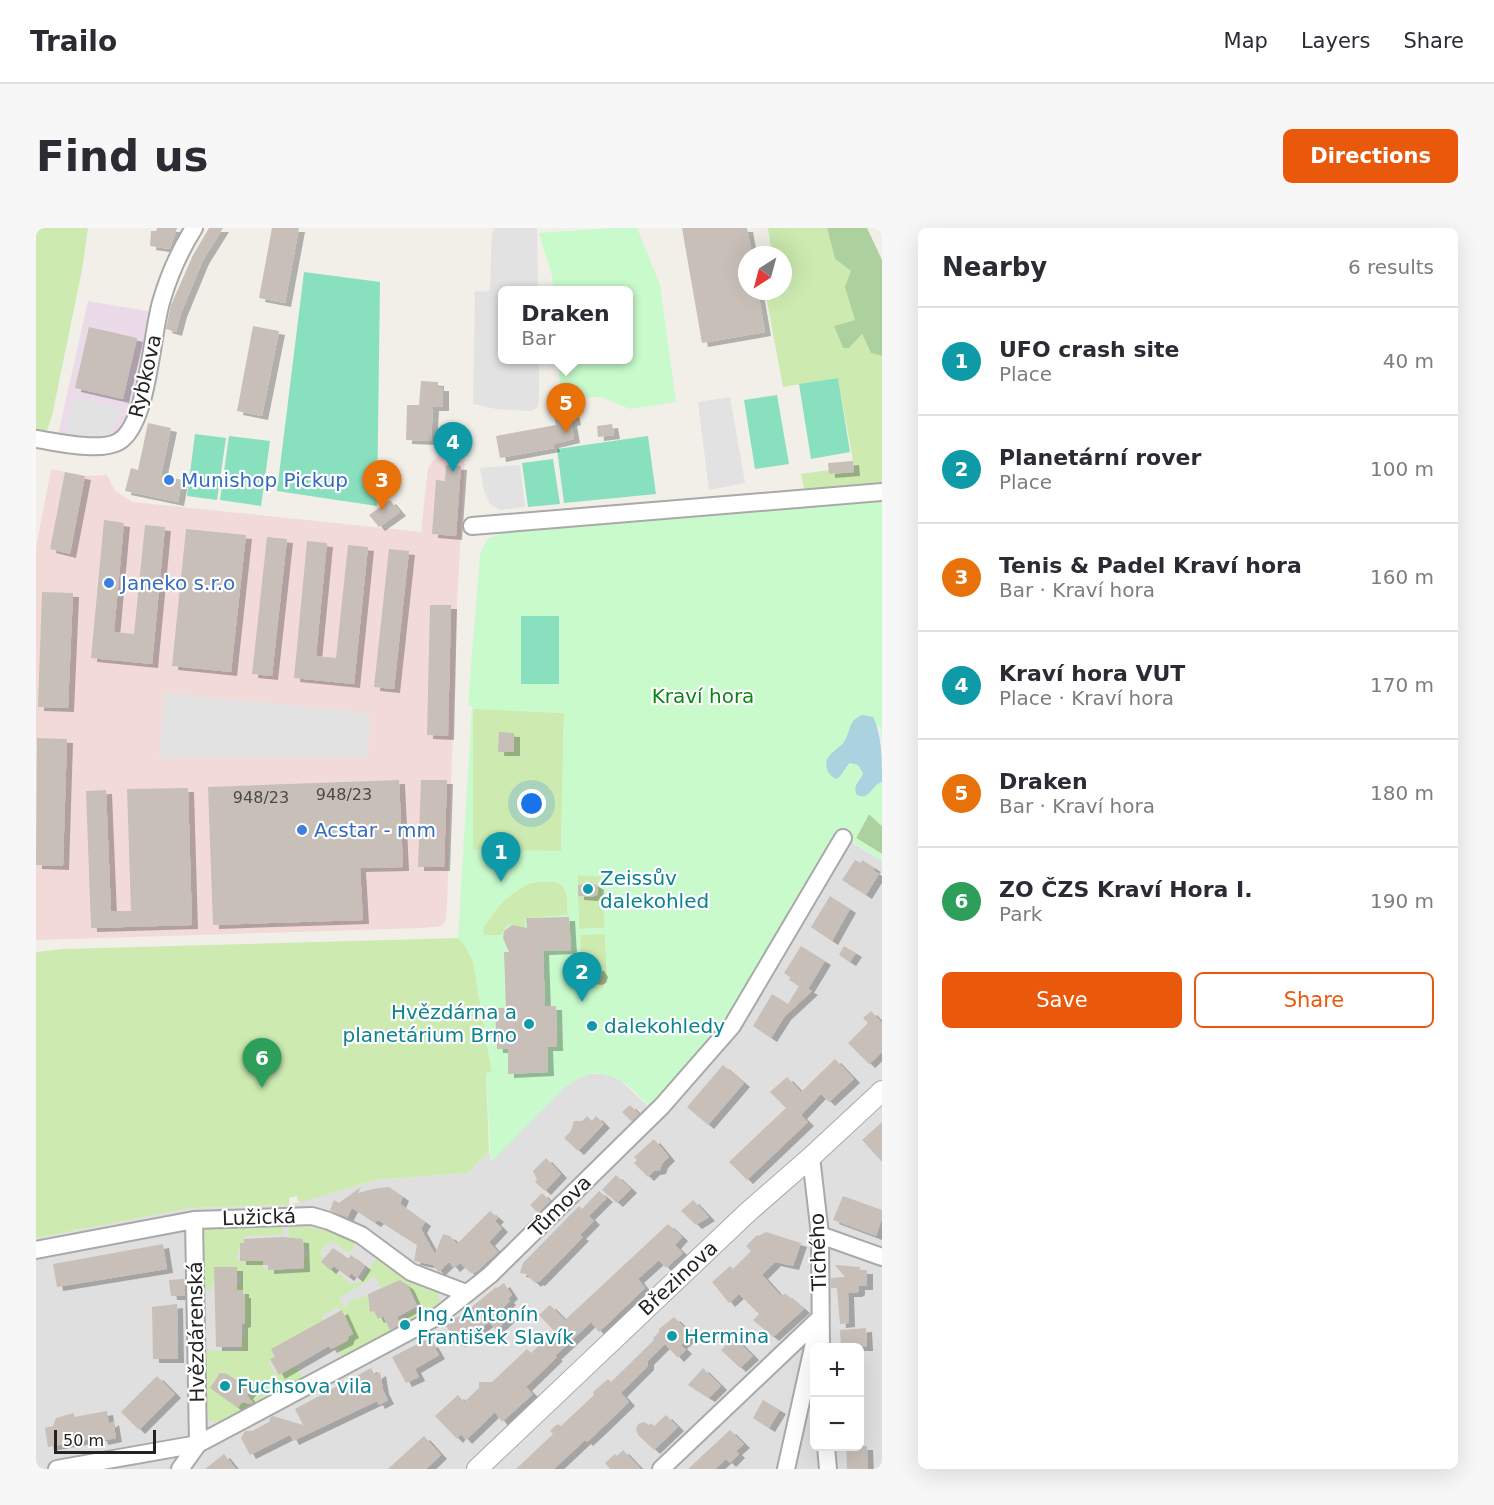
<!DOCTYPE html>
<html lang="en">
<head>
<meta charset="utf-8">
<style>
  :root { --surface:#fff; --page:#f7f7f7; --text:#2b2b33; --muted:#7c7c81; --line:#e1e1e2; --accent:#ea580c }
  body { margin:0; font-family:"DejaVu Sans",sans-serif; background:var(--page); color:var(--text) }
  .controls { position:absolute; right:18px; bottom:18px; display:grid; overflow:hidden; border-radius:9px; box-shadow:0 6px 24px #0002 }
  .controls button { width:54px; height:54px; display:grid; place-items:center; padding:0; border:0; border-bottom:2px solid var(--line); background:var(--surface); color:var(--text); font:30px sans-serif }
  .compass { position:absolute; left:702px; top:18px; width:54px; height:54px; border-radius:50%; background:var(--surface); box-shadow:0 6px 24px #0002; rotate:216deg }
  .scale { position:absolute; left:18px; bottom:15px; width:102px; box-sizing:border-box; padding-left:6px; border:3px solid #222; border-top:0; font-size:16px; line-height:21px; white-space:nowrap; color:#222; -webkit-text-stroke:4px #fff; paint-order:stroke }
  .you { position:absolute; left:496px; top:576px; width:21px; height:21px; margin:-15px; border:4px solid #fff; border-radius:50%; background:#1a73e8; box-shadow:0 0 0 9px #1a73e833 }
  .badge { display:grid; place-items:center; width:39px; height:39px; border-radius:50%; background:var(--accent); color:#fff; font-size:20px; font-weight:700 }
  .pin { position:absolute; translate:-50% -50px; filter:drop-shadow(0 2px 3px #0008) }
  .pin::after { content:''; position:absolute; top:32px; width:21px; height:18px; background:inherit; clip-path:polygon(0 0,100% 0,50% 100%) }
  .popup { position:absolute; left:462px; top:58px; width:135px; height:78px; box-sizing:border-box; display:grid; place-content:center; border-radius:9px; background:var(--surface); filter:drop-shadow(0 2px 4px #0005); font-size:20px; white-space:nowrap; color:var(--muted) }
  .popup b { font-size:22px; color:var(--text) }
  .popup::after { content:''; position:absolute; left:50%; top:100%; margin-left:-12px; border:12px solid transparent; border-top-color:var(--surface) }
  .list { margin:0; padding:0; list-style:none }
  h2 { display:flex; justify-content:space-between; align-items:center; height:78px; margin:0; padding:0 24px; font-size:26px }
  h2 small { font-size:20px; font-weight:400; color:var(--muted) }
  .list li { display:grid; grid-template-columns:39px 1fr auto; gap:18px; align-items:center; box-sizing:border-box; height:108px; padding:0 24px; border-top:2px solid var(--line) }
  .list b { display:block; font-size:22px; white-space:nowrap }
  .list p { margin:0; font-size:20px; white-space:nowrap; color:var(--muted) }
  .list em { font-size:20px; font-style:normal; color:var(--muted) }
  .actions { display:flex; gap:12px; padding:18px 24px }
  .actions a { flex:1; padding:14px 0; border:2px solid var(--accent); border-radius:9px; text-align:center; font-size:21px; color:var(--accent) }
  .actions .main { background:var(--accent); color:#fff }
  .map { position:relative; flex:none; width:846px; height:1241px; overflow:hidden; border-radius:9px }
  header { display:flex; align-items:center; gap:36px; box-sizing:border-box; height:84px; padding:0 30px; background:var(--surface); border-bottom:2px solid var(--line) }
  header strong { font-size:28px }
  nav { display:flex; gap:33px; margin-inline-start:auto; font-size:21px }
  .intro { display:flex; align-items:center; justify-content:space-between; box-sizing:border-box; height:144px; padding:0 36px }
  h1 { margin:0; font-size:42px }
  .button { padding:15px 27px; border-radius:9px; background:var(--accent); color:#fff; font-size:21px; font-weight:700 }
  main { display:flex; gap:36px; padding:0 36px }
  aside { flex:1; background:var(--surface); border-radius:9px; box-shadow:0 6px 24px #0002 }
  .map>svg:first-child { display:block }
  .residential { fill:#e0dfdf; fill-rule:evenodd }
  .commercial { fill:#f2dad9 }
  .industrial { fill:#ebdbe8 }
  .grass { fill:#cdebb0 }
  .forest { fill:#add19e }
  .park { fill:#c8facc; fill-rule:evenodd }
  .pitch { fill:#88e0be }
  .parking { fill:#e2e2e2 }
  .water { fill:#aad3df }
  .building { fill:#c7bfb8; filter:url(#shadow) }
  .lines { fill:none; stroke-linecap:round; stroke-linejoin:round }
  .minor-casing { stroke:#a9a9a9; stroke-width:20 }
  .tertiary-casing { stroke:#a9a9a9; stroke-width:22 }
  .minor { stroke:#fff; stroke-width:16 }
  .tertiary { stroke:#fff; stroke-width:20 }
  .shop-dot { fill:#3f7fe0; stroke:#fff; stroke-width:2 }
  .culture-dot { fill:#0f9aa8; stroke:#fff; stroke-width:2 }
  .labels { text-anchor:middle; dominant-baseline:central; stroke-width:4.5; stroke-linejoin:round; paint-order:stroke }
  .number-label { font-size:16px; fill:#4b4948 }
  .street-label { font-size:20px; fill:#222; stroke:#fff }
  .shop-label { font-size:20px; fill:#366cbe; stroke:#fff; text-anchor:start }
  .park-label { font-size:20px; fill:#0c8416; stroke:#fff }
  .culture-label { font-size:20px; fill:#0d838f; stroke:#fff; text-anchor:start }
</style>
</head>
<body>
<header>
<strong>Trailo</strong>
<nav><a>Map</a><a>Layers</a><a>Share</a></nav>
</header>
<div class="intro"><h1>Find us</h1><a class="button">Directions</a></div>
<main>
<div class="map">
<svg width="846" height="1241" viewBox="0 0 846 1241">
  <defs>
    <filter id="shadow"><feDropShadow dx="6" dy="4" stdDeviation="0" flood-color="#0004"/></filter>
  </defs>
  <rect width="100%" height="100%" fill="#f2efe9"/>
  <path class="residential" d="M815,614L846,633V1241H0V1010L155,980L253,977L339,952L432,945L453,923L455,933L529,859L539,852L552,846H570L584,852L624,889L674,830L678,832L696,809L728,760ZM778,1120H824V1218H778Z"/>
  <path class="commercial" d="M416,225L429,229L421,376L411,679L410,692L406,698L388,700L0,712V320L15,241L49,248L71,247L79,263L97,274L385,304L392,241L397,232L405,227Z"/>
  <path class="industrial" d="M52,73L118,84L93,196L75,212L22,207Z"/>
  <path class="grass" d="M0,0H52L46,42L16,188L11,202L7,205L0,204Z
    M732,0H791L799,31L815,43V77L819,92L798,98L807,120H813L826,106L835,125L846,128V258L771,264L768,261L765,246L793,242L794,246L818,244L817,233L802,150L747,159L729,63H747V27H736Z
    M437,480L528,485L525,623L437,622Z
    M542,647L565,648L569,700L543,701L542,668L559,655L542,657Z
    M520,654C534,659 531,674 532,687L490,690L489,701L472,697L465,707H448L446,703C455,685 473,665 492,656C500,653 512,654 520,654Z
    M544,706H569L571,753L567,760L546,761V751L561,752L566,745V743L545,740Z
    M422,710L430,719L437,733L456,845L450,846L453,923L432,945L339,952L265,974L262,973L261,968L253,970V977L155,980L0,1010V724L28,721Z
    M253,998C278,998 298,1003 321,1014L313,1025L295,1012L283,1025L288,1030L285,1035L296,1043L298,1041L315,1056L324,1054L341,1029L376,1052L402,1065L404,1074L401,1078L371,1095L367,1089L382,1081L381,1078L383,1077L373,1060H370L365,1053L346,1061L339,1048L303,1070L308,1079L314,1076L313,1074L318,1070L320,1072L330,1067L334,1074L332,1075C335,1081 338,1084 342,1091L351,1089L358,1082L367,1097L307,1130L299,1116L305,1117L304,1114L311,1113L313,1109L317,1106L313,1095L302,1079L285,1088L287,1093L235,1121L239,1129L232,1133L239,1146H243L260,1138L267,1151L186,1194C176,1196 171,1192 169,1183L168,1123L206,1122V1108H209V1066H207L206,1062H201V1056H205V1047H201L197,1039H178V1057L174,1058V1061L177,1062H167L166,1000L247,999V1007L208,1008V1015H204L201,1030L204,1033H227V1040H232V1042L260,1043V1041L267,1040V1030L271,1028L270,1021L262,1010H253Z"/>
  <path class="forest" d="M791,0H831L846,32V128L835,125L826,106L813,120H807L798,98L819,92L809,59L815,43L799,31Z
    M833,586L846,598V626L820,610Z"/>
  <path class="park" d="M578,0H601L624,57L640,174L594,181L565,169L525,170L522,132H593V62H517L516,48L503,5Z
    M846,273V515L844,499L821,489L816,494L808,514L797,524L793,545L798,550L805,548L810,538L814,535L822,537L827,545L819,557L833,567L842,555L846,554V598L833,586L820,610L846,626V633L801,604L754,679L757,681L698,777L677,806L638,854L613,878L592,857L580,850L561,845L545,849L529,859L455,934L450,845L456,844L437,733L430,719L422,710L436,478L432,477L444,326L452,310L474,303ZM485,388H522V456H485ZM437,481L528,485L525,623L437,622ZM542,647L565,649L569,700L543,701L542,668L558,669L563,662L559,655L542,657ZM520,654C534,659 531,674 532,687L489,690V701L474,696L470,699L465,707H448L446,703C455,685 473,665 492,656C500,653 512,654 520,654ZM569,706L571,756L567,760L547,761V751L558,753L565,750L566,745L564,741L559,738L545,740L544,707Z"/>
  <path class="pitch" d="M268,44L344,54L341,278L241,263Z
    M802,150L814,224L775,231L763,156Z
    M741,167L753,236L719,241L708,172Z
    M159,206L190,210L181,272L151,268Z
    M193,208L234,213L225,278L184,272Z
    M612,208L620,266L528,275L521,221Z
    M517,231L524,276L492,279L486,235Z
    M485,388H523V456H485Z"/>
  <path class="parking" d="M459,0H501L502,62H467V132H503V171L502,179L495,183L460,181L437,176L439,63L450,64L454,61L456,6Z
    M38,169L84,181L75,206L64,212L30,207Z
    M694,169L709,255L673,262L662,174Z
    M484,237L489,279L464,282L454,276L448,263L444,240Z
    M128,465L334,485L332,530L123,531Z"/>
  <path class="water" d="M826,487L837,489C846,507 846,532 846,554C835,557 835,573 821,567C816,556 824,554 827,545L822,537L814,535C808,540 807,547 801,551C796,549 793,547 791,541C787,527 801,523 808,514C815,503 812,492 826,487Z"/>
  <path class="building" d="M121,0H141L134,21L114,18L115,3H120Z
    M173,0H187L167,32L145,85L140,104L130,101L135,77L157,27Z
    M236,0H263L249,75L223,70Z
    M646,0H711L716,27H711V63H722L729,104L666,115Z
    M217,98L243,103L226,188L201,183Z
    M53,99L101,110L87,171L39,160Z
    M385,153L402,154V159H407V179H397L395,213L370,212L371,177H383Z
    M536,179L539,193L535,194L538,211L517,216L518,220L464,230L460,208L520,197L517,183Z
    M112,195L135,200L125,247L146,252L142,274L89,263L95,240L102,242Z
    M576,196L578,207L562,209L561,198Z
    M817,233L818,244L793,246L792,235Z
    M410,237L425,238L420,308L396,306L400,252L409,253Z
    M29,244L49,248L34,326L14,321Z
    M354,272L364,284L343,299L333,287Z
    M68,292L88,295L78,404L98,406L109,297L129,299L116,436L55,430Z
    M150,301L210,307L195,444L136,438Z
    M231,309L251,311L236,448L216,446Z
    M271,313L291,315L280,428L300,430L312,317L332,319L318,456L258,450Z
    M353,321L373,323L358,461L338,459Z
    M6,364L37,365L32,480L2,479Z
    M394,377H415L412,508L391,507Z
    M463,504L478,505V524H462Z
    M1,510L31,511L27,638L0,637Z
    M363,552L367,639L324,640L327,692L177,697L172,559Z
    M385,552H411L408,639H382Z
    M152,560L156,697L55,700L50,563L70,562L75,683H95L91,561Z
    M819,632L825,635L826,632L839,640L837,642L843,646L830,667L806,652Z
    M555,654L562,658L561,667L555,669L542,668V657Z
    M794,668L814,681L796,713L775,699Z
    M533,689L535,722L507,723L509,778H520L521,819H511L512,844L472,846V821H461L459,780H470L468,724H473L467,710L468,703L476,697L491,700L490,690Z
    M765,718L789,733L772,761L776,763L749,788L735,810L717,798L736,766L752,776L763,758L753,752L754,749L748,745Z
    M808,718L820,725L814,734L803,727Z
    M562,739L566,745L564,751L560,753L546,751L545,740Z
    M835,783L846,795V824L833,836L812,815L832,795L827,790Z
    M799,831L818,851L793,874L785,866L765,887L772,894L711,952L693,934L750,880L734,864L751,849L765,864Z
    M687,837L708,855L672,897L651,879Z
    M594,877L603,886L595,893L586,884Z
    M551,888L556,893L560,888L568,896L542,923L528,910L535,903L538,893H546Z
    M846,894V934L826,912Z
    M618,911L633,929L626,936L624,942L618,943L612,949L598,935L601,932L598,929Z
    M510,930L525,946L509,963L499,954L501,952L497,943Z
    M580,947L595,961L581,975L566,962Z
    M325,959L322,965L337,961L353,959L367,969L364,976L389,994L385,1001L399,1026L407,1006L414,1008L421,1016L454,983L462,990L459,993L466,1000L453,1014L462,1024L439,1045H435L424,1035L418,1040L413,1034L403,1044L397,1037L378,1033L381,1017L342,992L339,995L316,980L311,990L294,982L298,972L303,975Z
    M563,963L571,970L553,988L558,993L544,1007L547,1009L511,1046L503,1054L501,1053L499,1055L490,1046L484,1045L487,1035L543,978L546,981Z
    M506,965L514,973L502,985L494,977Z
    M807,968L846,982V991L840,1008L797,992Z
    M657,972L673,989L660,997L645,983Z
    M632,996L646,1009L639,1017L647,1025L630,1040L623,1032L602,1051L609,1060L563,1104L555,1094L519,1128L521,1129L490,1159L497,1166L466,1194L459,1184L430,1212L425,1206L421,1211L399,1188L422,1167L428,1174L443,1160V1154H456L491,1121L495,1125L518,1103L503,1087L514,1077L529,1092Z
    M730,1004L765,1015L757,1038L739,1034L726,1047L744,1067L750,1066L768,1081L737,1109L717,1092L723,1086L703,1066L693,1075L676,1054L694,1038L697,1041L715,1023L710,1018L721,1007L722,1008Z
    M247,1009L267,1011L268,1040L232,1042V1037H227V1033H204V1015H208V1011Z
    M127,1016L131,1041L21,1059L17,1036Z
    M297,1020L312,1031L315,1027L329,1038L321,1050L315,1045L312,1049L298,1038L294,1042L285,1034Z
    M799,1037L824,1039V1042H831V1058H823V1063L820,1065H812L813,1095L804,1096L801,1060H795V1050L809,1049Z
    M178,1039H201V1062H207V1066H209V1095L206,1096V1119H180Z
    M148,1051L149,1068H135L133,1052Z
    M364,1052L372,1058L381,1078L361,1089L365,1096L354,1102L347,1088L342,1091L338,1083L334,1084L332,1066Z
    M468,1055L476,1067L472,1071L474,1073L465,1082L473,1090L460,1102L453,1094L424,1115L407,1109L415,1105L410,1098L418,1093V1090L425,1088L460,1059L461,1060Z
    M141,1076L142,1131H117L116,1079Z
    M306,1082L317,1106L313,1108L311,1113L295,1121L293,1118L243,1147L234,1131L239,1129L235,1121Z
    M638,1089L656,1107L645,1117L650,1122L642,1130L629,1116L612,1133V1138L585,1165L593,1174L565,1201L551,1214L549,1212L518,1241H480L517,1206L514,1203L518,1199L522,1196L525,1198L558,1167L557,1164L565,1157L572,1151L575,1154L618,1112L617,1110L623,1104V1101Z
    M830,1100L831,1119H805L804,1102Z
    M698,1109L717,1128L704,1140L685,1122Z
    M391,1111L394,1116L396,1115L403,1127L379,1141L383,1149L370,1155L356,1129Z
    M335,1140L339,1147L344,1144L347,1162L352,1172L343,1177L341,1173L257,1213L254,1207L214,1227L205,1210L209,1203H216L233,1194L234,1190L237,1188L267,1197L259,1181Z
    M667,1140L685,1158L673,1170L652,1157Z
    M184,1145L191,1146L215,1162L211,1167L217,1175L214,1176L206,1174L202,1180L174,1160Z
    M121,1148L139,1166L103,1202L85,1184Z
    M727,1172L744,1182L733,1200L717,1190Z
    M71,1183L73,1196L77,1193L80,1210L66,1213L65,1209L12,1219L9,1200L17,1198L20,1190L38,1185V1189Z
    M630,1187L642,1199L618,1222L602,1207L600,1201L602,1196L608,1194L613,1197L615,1195L618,1198Z
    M694,1202L708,1216L700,1223L703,1226L694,1235L690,1231L679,1241H652Z
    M388,1208L405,1227L390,1241H352Z
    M810,1218H831L832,1241H811Z
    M587,1222L605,1241H574L569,1235L579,1226L581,1228Z
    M188,1226L200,1241H169Z"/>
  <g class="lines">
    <g class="minor-casing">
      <path id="minor" d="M0,211C21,214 63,224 82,214C113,197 115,104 126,71C134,44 143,24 158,0
        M436,298L846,264
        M775,929L784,1007L785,1120
        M158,992L162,1216
        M784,1007L846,1029
        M0,1022L158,992L276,988L293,993L325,1007L375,1044L430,1065
        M790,1218L792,1241
        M21,1241L162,1216
        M144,1241L162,1216L404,1087L454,1047L626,878L696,798L807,610
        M625,1241L783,1091
        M750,1241L780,1106"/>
    </g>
    <g class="tertiary-casing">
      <path id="tertiary" d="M441,1241L712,984L775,929L846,863"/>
    </g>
    <use href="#minor" class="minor"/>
    <use href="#tertiary" class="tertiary"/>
  </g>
  <g class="shop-dot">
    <circle cx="133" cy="252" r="6"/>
    <circle cx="73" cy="355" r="6"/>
    <circle cx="266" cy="602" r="6"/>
  </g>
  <g class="culture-dot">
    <circle cx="552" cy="661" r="6"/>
    <circle cx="493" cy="796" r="6"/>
    <circle cx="556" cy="798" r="6"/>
    <circle cx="369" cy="1097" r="6"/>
    <circle cx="636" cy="1108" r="6"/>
    <circle cx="189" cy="1158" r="6"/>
  </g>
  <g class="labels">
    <g class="number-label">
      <text x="308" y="566">948/23</text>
      <text x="225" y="569">948/23</text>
    </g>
    <g class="street-label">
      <text transform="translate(109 148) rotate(-77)">Rybkova</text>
      <text transform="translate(524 978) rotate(-45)">Tůmova</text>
      <text transform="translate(223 989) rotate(-2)">Lužická</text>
      <text transform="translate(782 1024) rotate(-92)">Tichého</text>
      <text transform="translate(642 1050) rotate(-43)">Březinova</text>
      <text transform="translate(160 1104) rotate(-91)">Hvězdárenská</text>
    </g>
    <g class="shop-label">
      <text x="145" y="252">Munishop Pickup</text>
      <text x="85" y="355">Janeko s.r.o</text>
      <text x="278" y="602">Acstar - mm</text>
    </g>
    <g class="park-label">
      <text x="667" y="468">Kraví hora</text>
    </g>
    <g class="culture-label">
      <text x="564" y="650">Zeissův<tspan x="564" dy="23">dalekohled</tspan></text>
      <text x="481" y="784" text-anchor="end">Hvězdárna a<tspan x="481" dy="23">planetárium Brno</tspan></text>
      <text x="568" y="798">dalekohledy</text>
      <text x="381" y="1086">Ing. Antonín<tspan x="381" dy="23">František Slavík</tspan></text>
      <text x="648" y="1108">Hermina</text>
      <text x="201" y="1158">Fuchsova vila</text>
    </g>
  </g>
</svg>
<div class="controls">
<button>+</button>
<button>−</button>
</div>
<svg class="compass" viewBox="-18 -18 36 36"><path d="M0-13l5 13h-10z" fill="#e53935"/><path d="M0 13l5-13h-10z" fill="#7c7c81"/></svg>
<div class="scale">50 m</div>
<div class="you"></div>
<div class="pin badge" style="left:465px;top:654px;background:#0f9aa8">1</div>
<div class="pin badge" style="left:546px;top:774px;background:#0f9aa8">2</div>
<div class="pin badge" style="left:346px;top:282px;background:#e8710a">3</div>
<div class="pin badge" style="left:417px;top:244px;background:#0f9aa8">4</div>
<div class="pin badge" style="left:530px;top:205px;background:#e8710a">5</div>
<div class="popup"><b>Draken</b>Bar</div>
<div class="pin badge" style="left:226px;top:860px;background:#2e9e5b">6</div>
</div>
<aside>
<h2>Nearby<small>6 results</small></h2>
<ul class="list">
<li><span class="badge" style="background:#0f9aa8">1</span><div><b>UFO crash site</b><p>Place</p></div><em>40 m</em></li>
<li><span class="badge" style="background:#0f9aa8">2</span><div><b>Planetární rover</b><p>Place</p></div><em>100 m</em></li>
<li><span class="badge" style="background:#e8710a">3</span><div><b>Tenis &amp; Padel Kraví hora</b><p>Bar · Kraví hora</p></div><em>160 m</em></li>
<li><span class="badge" style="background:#0f9aa8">4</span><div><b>Kraví hora VUT</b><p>Place · Kraví hora</p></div><em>170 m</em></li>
<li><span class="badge" style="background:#e8710a">5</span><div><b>Draken</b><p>Bar · Kraví hora</p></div><em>180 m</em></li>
<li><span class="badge" style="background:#2e9e5b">6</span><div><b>ZO ČZS Kraví Hora I.</b><p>Park</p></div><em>190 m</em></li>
</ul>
<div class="actions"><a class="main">Save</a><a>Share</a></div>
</aside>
</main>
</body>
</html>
